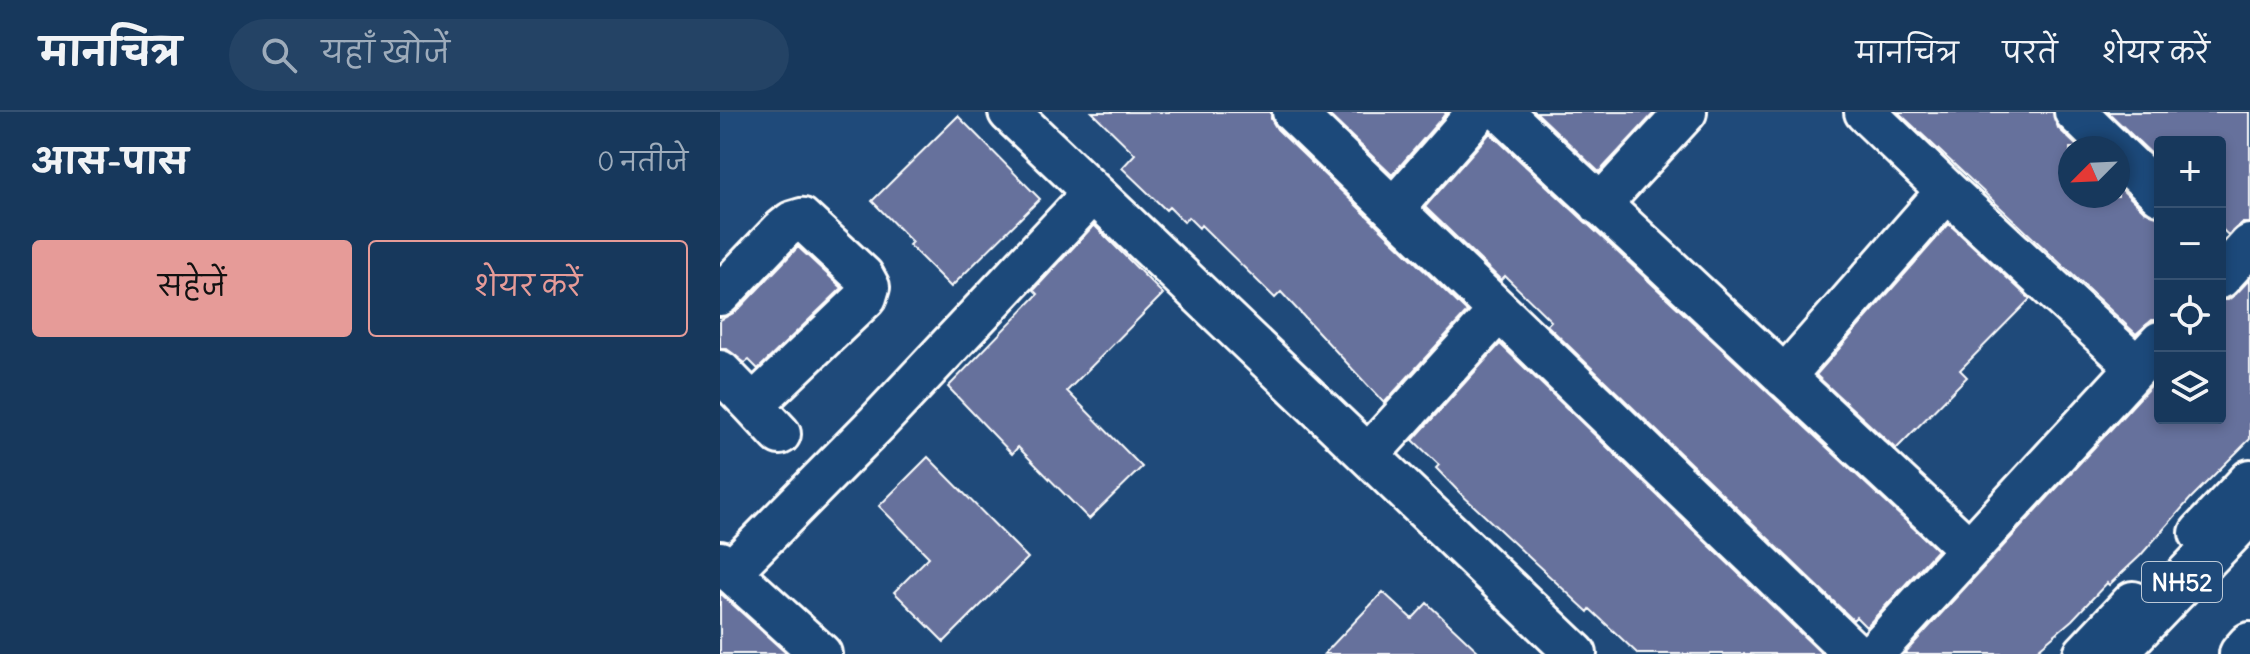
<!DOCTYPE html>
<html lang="hi">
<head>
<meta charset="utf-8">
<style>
  :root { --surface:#17385c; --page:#244365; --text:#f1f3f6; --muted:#9eacbb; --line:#365272; --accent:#e69b98 }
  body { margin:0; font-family:Delius,"Playpen Sans Deva",sans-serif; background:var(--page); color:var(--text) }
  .controls { position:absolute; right:24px; top:24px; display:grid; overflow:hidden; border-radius:8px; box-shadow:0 4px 12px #0003 }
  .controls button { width:72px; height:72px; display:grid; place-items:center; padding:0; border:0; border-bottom:2px solid var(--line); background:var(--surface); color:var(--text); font:40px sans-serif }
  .compass { position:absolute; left:1338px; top:24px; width:72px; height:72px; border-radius:50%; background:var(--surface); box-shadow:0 4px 12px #0003; rotate:246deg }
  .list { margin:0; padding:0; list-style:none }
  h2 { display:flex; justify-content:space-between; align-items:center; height:104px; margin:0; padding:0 32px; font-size:34px }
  h2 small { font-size:26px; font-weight:400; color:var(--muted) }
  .actions { display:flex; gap:16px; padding:24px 32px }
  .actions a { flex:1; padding:18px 0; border:2px solid var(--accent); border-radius:8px; text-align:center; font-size:28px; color:var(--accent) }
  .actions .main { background:var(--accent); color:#111 }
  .icon { flex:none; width:44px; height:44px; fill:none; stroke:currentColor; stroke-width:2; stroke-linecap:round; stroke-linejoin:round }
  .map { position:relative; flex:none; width:1530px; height:542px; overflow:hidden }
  header { display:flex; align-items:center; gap:48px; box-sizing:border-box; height:112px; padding:0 40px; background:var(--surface); border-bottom:2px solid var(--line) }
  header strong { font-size:38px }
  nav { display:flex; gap:44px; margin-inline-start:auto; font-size:28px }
  .search { width:560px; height:72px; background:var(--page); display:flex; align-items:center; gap:20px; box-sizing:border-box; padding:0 28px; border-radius:44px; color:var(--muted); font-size:30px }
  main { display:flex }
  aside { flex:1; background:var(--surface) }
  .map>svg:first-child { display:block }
  .building { fill:#66719c; stroke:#fff; stroke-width:2 }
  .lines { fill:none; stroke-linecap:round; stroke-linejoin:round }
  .minor-casing { stroke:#fff; stroke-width:46 }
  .highway-casing { stroke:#fff; stroke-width:50 }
  .minor { stroke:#1f4a7a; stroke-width:40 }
  .highway { stroke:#1f4a7a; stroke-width:44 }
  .labels { text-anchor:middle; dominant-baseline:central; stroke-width:7; stroke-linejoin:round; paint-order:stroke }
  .shield { fill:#1f4a7a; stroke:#bcc9d7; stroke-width:2 }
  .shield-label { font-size:24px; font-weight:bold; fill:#fff }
</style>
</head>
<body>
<header>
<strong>मानचित्र</strong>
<div class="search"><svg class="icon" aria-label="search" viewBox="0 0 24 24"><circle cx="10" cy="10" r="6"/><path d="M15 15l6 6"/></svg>यहाँ खोजें</div>
<nav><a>मानचित्र</a><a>परतें</a><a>शेयर करें</a></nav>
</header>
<main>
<aside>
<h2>आस-पास<small>0 नतीजे</small></h2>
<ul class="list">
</ul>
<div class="actions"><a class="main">सहेजें</a><a>शेयर करें</a></div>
</aside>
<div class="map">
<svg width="1530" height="542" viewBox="0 0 1530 542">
  <rect width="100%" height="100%" fill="#1f4a7a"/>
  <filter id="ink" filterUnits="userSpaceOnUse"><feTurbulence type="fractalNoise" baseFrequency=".0125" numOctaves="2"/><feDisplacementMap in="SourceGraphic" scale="16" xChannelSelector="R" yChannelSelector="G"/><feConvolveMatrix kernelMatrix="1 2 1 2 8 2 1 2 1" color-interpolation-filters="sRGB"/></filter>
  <g filter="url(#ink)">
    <path class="building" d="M372,0H551V7L557,17L747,200L664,291L561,180L555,186L481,113L479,116L468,105L464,110L449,95L446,98L402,56L415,42Z
      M606,0H727L672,63Z
      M816,0H935L879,60Z
      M1178,0H1333L1338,16L1359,36H1350V84H1398V74L1424,99L1440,104V208H1432L1416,222Z
      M1388,0H1530V111H1522L1508,123L1500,115V30H1440L1438,48Z
      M238,4L320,87L231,175L189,133L192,130L152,89Z
      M770,21L1217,438L1146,515L1136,505L1133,508L827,213L831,209L785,164L781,168L705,95Z
      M1229,112L1310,187L1240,258L1247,265L1176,337L1096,263Z
      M374,113L443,182L347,279L422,355L369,407L298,335L292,342L228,275L318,182L314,178Z
      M78,135L122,176L38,257L29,248L25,251L7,237H0V208L17,199Z
      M1530,167V327L1471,386L1420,444L1389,473L1387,471L1352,508L1312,542H1184L1440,264V306H1500V188H1508L1516,182Z
      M780,232L1102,542H918L870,497L868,500L740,381L716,356L719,353L693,328Z
      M208,345L308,446L224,530L174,480L209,445L159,394Z
      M663,480L692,507L707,491L761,542H604Z
      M0,481L67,542H0Z"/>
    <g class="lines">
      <g class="minor-casing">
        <path id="minor" d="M289,0L856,542
          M573,0L1135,542
          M782,0L1249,437
          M1145,0L1227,79L1417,255
          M1355,0L1392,36
          M1398,42L1440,82
          M880,93L966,0
          M674,96L758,0
          M1500,166L1530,133
          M0,183L62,118L72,110L82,107L143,164L149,175L146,185L33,293L0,259
          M1064,265L1227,79
          M33,293L60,322
          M649,342L779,199
          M1480,421L1530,368
          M0,450L101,542
          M10,460L157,311L373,81
          M1153,542L1440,230
          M1364,542L1413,490"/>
      </g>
      <g class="highway-casing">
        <path id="highway" d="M1393,542L1530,399
          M1522,542L1530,533"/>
      </g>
      <use href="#minor" class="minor"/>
      <use href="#highway" class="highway"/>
    </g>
  </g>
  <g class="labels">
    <rect class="shield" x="1422" y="450" width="80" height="40" rx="6"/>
    <g class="shield-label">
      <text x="1462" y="470">NH52</text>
    </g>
  </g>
</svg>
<div class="controls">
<button>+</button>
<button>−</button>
<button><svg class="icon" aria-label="locate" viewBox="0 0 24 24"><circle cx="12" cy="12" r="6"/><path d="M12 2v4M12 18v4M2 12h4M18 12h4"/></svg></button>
<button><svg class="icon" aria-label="layers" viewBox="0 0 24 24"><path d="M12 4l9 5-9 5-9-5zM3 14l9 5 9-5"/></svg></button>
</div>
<svg class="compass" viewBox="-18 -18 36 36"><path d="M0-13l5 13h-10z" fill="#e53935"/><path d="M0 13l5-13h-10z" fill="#9eacbb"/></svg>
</div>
</main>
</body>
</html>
